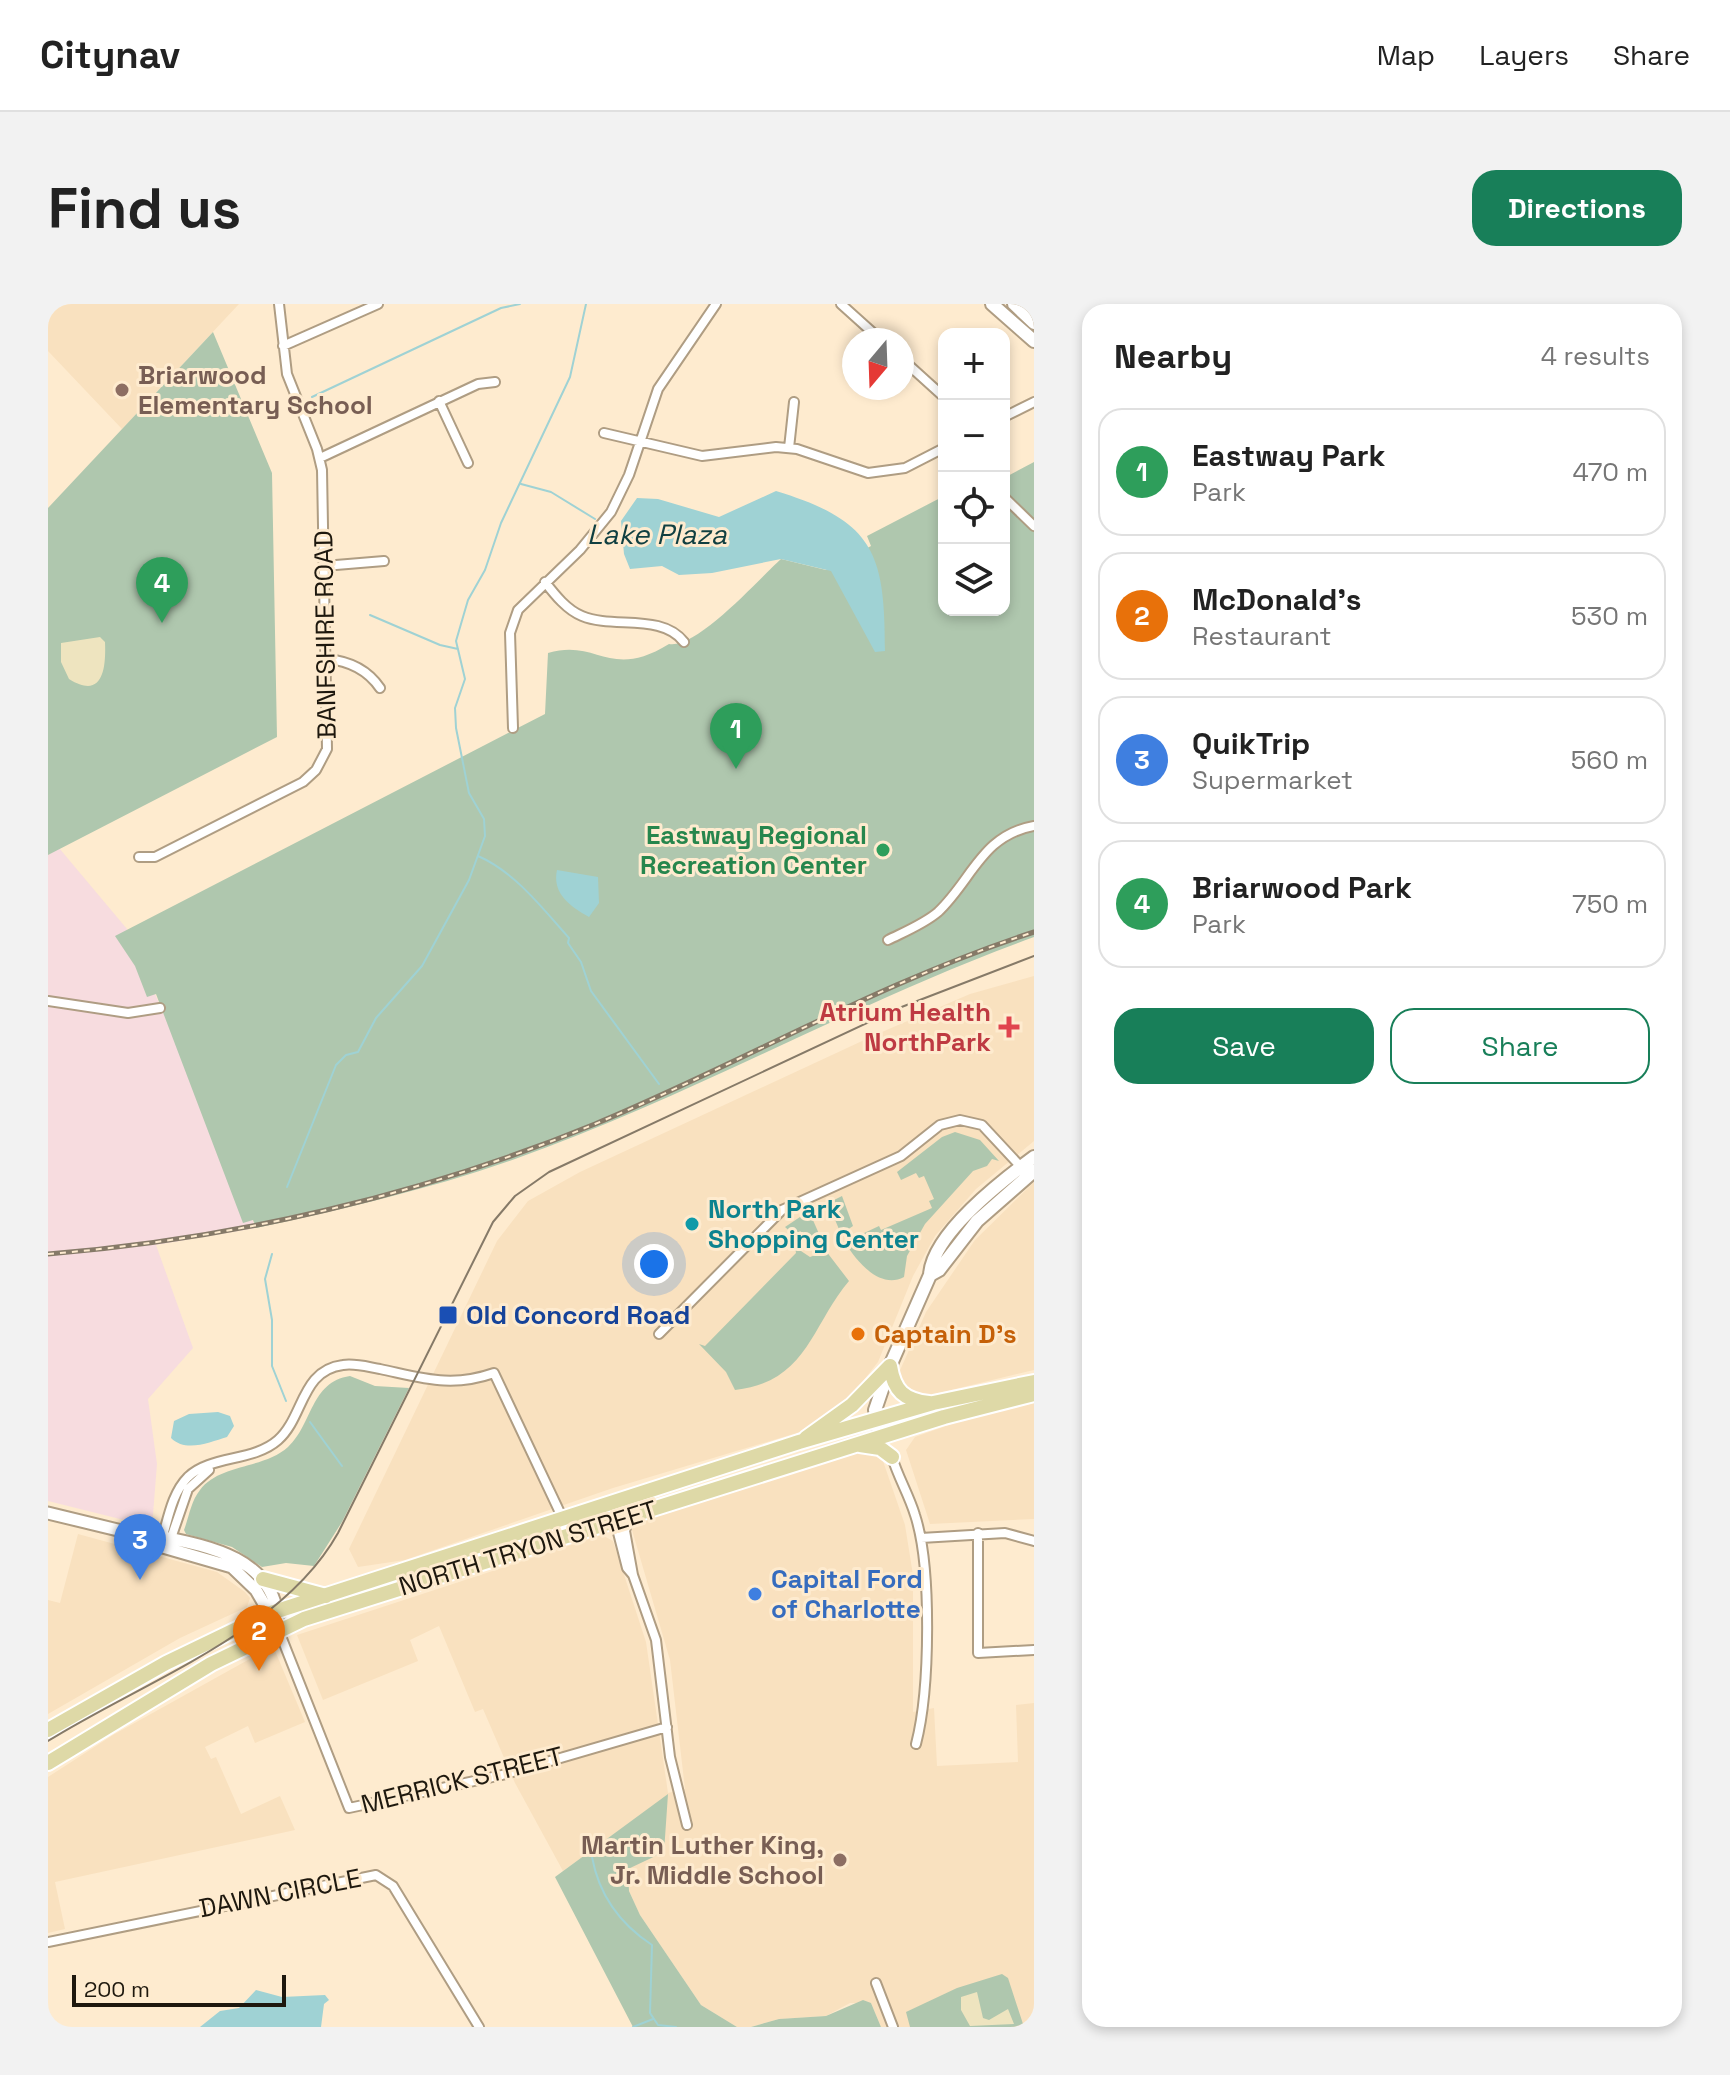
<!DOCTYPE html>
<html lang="en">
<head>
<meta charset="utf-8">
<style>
  :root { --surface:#fff; --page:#f2f2f2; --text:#222; --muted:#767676; --line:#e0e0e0; --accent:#187f59 }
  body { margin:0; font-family:"Space Grotesk",sans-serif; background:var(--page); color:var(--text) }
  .controls { position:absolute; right:24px; top:24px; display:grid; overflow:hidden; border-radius:16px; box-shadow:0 4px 12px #0003 }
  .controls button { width:72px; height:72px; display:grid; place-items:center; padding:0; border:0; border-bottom:2px solid var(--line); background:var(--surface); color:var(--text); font:40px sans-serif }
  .compass { position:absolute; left:794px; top:24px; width:72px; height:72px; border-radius:50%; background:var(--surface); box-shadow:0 4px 12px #0003; rotate:199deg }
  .scale { position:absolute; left:24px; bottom:20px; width:214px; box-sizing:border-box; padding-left:8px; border:4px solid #1e180e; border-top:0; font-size:22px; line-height:28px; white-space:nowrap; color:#1e180e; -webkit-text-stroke:6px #feebcf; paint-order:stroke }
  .you { position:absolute; left:606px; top:960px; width:28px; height:28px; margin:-20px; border:6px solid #fff; border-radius:50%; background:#1a73e8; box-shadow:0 0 0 12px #1a73e833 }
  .badge { display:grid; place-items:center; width:52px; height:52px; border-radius:50%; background:var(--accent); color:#fff; font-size:26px; font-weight:700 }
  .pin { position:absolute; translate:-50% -66px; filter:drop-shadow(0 2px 4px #0008) }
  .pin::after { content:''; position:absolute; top:42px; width:28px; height:24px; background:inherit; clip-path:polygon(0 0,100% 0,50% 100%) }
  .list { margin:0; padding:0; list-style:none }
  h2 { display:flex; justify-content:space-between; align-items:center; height:104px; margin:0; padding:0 32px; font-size:34px }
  h2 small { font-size:26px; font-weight:400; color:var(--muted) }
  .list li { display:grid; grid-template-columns:52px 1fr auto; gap:24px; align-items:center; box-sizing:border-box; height:128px; margin:0 16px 16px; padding:0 16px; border:2px solid var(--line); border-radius:24px }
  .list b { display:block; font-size:30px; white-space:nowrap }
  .list p { margin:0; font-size:26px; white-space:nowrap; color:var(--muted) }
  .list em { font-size:26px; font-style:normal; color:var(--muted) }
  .actions { display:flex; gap:16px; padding:24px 32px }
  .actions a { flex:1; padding:18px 0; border:2px solid var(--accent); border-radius:24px; text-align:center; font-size:28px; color:var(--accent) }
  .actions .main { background:var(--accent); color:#fff }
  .icon { flex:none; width:44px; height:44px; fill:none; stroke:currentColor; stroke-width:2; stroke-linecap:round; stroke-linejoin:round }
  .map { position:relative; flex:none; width:986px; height:1723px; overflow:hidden; border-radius:24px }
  header { display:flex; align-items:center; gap:48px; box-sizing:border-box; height:112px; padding:0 40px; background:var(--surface); border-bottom:2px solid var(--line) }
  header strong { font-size:38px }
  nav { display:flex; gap:44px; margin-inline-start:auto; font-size:28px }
  .intro { display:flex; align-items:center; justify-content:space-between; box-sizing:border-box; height:192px; padding:0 48px }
  h1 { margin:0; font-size:56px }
  .button { padding:20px 36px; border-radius:24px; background:var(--accent); color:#fff; font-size:28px; font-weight:700 }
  main { display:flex; gap:48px; padding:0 48px }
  aside { flex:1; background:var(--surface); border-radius:24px; box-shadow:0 4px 12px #0003 }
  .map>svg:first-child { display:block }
  .built { fill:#f9e1bf }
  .industrial { fill:#f7dcdf }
  .green { fill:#afc7ae }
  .sand { fill:#eee4bf }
  .water { fill:#9fd2d4 }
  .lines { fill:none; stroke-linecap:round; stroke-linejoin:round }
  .stream { stroke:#9fd2d4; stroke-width:2 }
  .minor-casing { stroke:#af9d83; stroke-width:12 }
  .tertiary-casing { stroke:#af9d83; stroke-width:15 }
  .secondary-casing { stroke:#af9d83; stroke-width:16 }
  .primary-casing { stroke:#fff; stroke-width:18 }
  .minor { stroke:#fff; stroke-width:8 }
  .tertiary { stroke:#fff; stroke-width:11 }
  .secondary { stroke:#fff; stroke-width:12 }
  .primary { stroke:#ded9a7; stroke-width:14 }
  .tram { stroke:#867a68; stroke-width:2 }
  .rail-casing { stroke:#867a68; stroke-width:5 }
  .rail { stroke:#feebcf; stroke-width:2; stroke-dasharray:6; stroke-linecap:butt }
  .education-dot { fill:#8d6e63; stroke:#feebcf; stroke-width:3 }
  .leisure-dot { fill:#2e9e5b; stroke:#feebcf; stroke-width:3 }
  .health-dot { fill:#e0444e; stroke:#feebcf; stroke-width:3 }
  .culture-dot { fill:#0f9aa8; stroke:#feebcf; stroke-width:3 }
  .transit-dot { fill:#1a4fb4; stroke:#feebcf; stroke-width:3 }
  .food-dot { fill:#e8710a; stroke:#feebcf; stroke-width:3 }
  .shop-dot { fill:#3f7fe0; stroke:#feebcf; stroke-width:3 }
  .labels { text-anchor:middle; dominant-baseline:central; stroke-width:6; stroke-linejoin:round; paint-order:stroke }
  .education-label { font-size:26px; font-weight:bold; fill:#785e54; stroke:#feebcf; text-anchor:start }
  .street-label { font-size:26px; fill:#1e180e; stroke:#feebcf }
  .leisure-label { font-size:26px; font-weight:bold; fill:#27864d; stroke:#feebcf; text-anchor:end }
  .health-label { font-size:26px; font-weight:bold; fill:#be3a42; stroke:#feebcf; text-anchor:end }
  .culture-label { font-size:26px; font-weight:bold; fill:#0d838f; stroke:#feebcf; text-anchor:start }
  .transit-label { font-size:26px; font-weight:bold; fill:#164399; stroke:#feebcf; text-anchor:start }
  .food-label { font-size:26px; font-weight:bold; fill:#c56008; stroke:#feebcf; text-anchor:start }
  .shop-label { font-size:26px; font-weight:bold; fill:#366cbe; stroke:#feebcf; text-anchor:start }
  .water-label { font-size:28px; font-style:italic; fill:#103f41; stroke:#feebcf }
</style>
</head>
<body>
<header>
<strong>Citynav</strong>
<nav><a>Map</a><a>Layers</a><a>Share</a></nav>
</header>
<div class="intro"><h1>Find us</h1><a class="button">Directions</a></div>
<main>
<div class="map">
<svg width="986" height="1723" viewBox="0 0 986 1723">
  <rect width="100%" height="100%" fill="#feebcf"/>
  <path class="built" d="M0,0H191L74,125L0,47Z
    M986,672V837L928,885L887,932L865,972L830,1058L797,1100L774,1118L752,1128L565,1184L357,1256L310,1263L301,1245L449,937L480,897L532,868L827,731L922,690Z
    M986,878V1066L870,1094L849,1073L878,1008L927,936Z
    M986,1099V1215L882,1220L858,1146L867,1133L926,1112Z
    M818,1145L835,1157L857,1221L865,1271V1408L886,1404L889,1462L970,1458L968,1401L986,1399V1723H833L823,1699H802L778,1712L731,1715L703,1723H689L653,1701L592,1611L581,1587L580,1565L620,1491L515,1567L467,1479L435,1405L427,1408L391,1322L362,1336L370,1357L275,1396L249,1331L554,1231L565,1237L598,1338L620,1489L637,1485L622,1356L584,1226L586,1219Z
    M30,1230L169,1268L197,1288L202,1294L199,1303L132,1334L0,1410V1296L12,1299Z
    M225,1342L257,1418L207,1439L200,1422L157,1443L163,1455L168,1453L193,1510L232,1492L247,1526L7,1578L17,1625L0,1629V1473L65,1431Z"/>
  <path class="industrial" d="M11,544L79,625L208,924L108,941L145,1044L100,1095L109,1160L104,1223L0,1197V551Z"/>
  <path class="green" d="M165,28L224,169L229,433L0,551V204Z
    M986,158V633C809,697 644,792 467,855C382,885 296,905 208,924L205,916L195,919L108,690L99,693L87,662L67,632L497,410L500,349C550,334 561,377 621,340C649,345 710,276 733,255L778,266L823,242L819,232L896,192V306H956V174Z
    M907,828L932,836L951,857L944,855L939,862L925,867L877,920L859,952L856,973C832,986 808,957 797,938L831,922L833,926L884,904L881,897L886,895L876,872L871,874L868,869L853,876L849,868L894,833Z
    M794,892L805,922L793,930L780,899Z
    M761,907L775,939L762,944L759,942L763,937L752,927L747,932L737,923Z
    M747,943L762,953L778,947L801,977C763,1022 759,1078 687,1086L678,1068L651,1040L657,1042L748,949Z
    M302,1072L327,1082L361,1084L294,1218L266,1262L238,1259L214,1263L184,1243L138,1230L136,1226C141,1213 143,1197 152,1186C171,1160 216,1165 240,1143C265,1120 262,1078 302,1072Z
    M620,1490L616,1548L580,1565L581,1587L592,1611L653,1701L689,1723H585L507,1573Z
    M954,1670L960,1674L976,1723H862L858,1708L909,1684Z
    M815,1696L823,1699L833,1723H703L731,1715L778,1712Z"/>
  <path class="sand" d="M52,333L57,338C58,362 56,397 21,375L13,358V339Z
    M929,1688L935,1714L941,1716L960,1705L966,1720L922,1722L913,1706V1693Z"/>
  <path class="water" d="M728,187C827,217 837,250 837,347L827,348L783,267L733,255L664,269L631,271L614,262L582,265L576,250L573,217L589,194L610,195L671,213Z
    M509,566L550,573L551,599L541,613C521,602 504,589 509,566Z
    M170,1108L182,1112L186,1122L179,1133C162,1138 138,1149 123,1134L126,1117L141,1110Z
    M208,1686L234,1693L277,1691L281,1696L276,1700L273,1723H152L172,1707L191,1704Z"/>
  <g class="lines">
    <path class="stream" d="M264,93L453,4L472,0
      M473,180L503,188L547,215
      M568,234L576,237
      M322,311L392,341L410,345
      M430,552C467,568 495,605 521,634L520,639L533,658L543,687L611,780
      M239,883L288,761L298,751L310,748L328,714L374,662L421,576L437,532L436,515L421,489L408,424L407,404L417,375L408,337L420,296L437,266L453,219L522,73L538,0
      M224,950L217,975L224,1016V1062L238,1097
      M262,1118L294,1162
      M544,1553C551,1591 572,1620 604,1641L602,1709L610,1721L628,1723
      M585,1723L605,1715"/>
    <g class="minor-casing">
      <path id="minor" d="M793,0L833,36
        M235,42L330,0
        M854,55L896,93
        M391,97L420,159
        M956,113L986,98
        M556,129L654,152L728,143L749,145L820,169L857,164L896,144
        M741,144L746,98
        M272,154L430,80L447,78
        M956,193L986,222
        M276,262L336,257
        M497,278C507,291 519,306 534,312C565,325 614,309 636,338
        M279,355C301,357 319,365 332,384
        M465,424L462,329L470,306L532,246L563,208L581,171L610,85L668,0
        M91,553H107L255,478L268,466L279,445L274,166L269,145L239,70L231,0
        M840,636C856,628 876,620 890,608C924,576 934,531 986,522
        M0,697L80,709L112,704
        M611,1030L734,906L853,852L892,821L912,816L934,821L974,864
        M844,1153C850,1173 861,1191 867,1211C884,1263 882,1386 868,1440
        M581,1214L577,1227L585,1271
        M567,1217L579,1264L585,1271L608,1336L622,1453L639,1521
        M930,1229V1349L986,1346
        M873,1234L957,1229L986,1237
        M114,1235C120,1215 124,1189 140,1173C163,1151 205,1158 230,1136C256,1113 253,1066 295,1061C307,1059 320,1063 332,1065C375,1074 403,1084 446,1069L515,1215
        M121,1240L140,1185L161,1166
        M231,1327L301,1504L454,1471L619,1423
        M0,1638L328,1571L345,1582L431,1723
        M828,1679L845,1723"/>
    </g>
    <g class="tertiary-casing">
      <path id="tertiary" d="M0,1209L78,1228L94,1237L184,1263L208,1286L231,1326
        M78,1228H92C144,1240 223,1246 230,1314"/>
    </g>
    <g class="secondary-casing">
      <path id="secondary" d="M944,0L986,37
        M966,0L986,19
        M882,971C884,930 955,876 986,853
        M842,1062L882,971L891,966L929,917L986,867
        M832,1133L827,1106L840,1068"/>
    </g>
    <g class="primary-casing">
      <path id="primary" d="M842,1062C846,1087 856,1096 881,1099
        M758,1134L804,1101L842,1062
        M812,1141L832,1144L844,1153
        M215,1275L278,1292
        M0,1426L118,1359L220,1310L751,1138L885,1099L986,1078
        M0,1459L163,1360L256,1315L896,1113L986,1090"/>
    </g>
    <use href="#minor" class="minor"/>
    <use href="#tertiary" class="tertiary"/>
    <use href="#secondary" class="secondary"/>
    <use href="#primary" class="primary"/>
    <path class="tram" d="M0,1437C96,1377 234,1329 290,1229L445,918L467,892L501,868L851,704L986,652"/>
    <g class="rail-casing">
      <path id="rail" d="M0,950C186,935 374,891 547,820C694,759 834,677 986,628"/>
    </g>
    <use href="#rail" class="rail"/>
  </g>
  <g class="education-dot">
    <circle cx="74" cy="86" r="8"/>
    <circle cx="792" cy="1556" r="8"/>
  </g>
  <circle class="leisure-dot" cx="835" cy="546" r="8"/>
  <path class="health-dot" d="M957 711h8v8h8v8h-8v8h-8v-8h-8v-8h8z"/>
  <circle class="culture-dot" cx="644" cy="920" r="8"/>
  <rect class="transit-dot" x="390" y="1001" width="20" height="20" rx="4"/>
  <circle class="food-dot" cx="810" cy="1030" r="8"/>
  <circle class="shop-dot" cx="707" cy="1290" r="8"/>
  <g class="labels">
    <g class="education-label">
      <text x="90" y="71">Briarwood<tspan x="90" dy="30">Elementary School</tspan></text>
      <text x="776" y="1541" text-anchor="end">Martin Luther King,<tspan x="776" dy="30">Jr. Middle School</tspan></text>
    </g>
    <g class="street-label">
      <text transform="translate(277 331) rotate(-91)">BANFSHIRE ROAD</text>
      <text transform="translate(480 1244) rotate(-17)">NORTH TRYON STREET</text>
      <text transform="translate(414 1476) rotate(-14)">MERRICK STREET</text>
      <text transform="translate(232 1589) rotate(-11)">DAWN CIRCLE</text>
    </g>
    <g class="leisure-label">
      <text x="819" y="531">Eastway Regional<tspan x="819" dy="30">Recreation Center</tspan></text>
    </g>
    <g class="health-label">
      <text x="943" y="708">Atrium Health<tspan x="943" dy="30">NorthPark</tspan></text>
    </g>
    <g class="culture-label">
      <text x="660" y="905">North Park<tspan x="660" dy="30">Shopping Center</tspan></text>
    </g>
    <g class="transit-label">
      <text x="418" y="1011">Old Concord Road</text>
    </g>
    <g class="food-label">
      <text x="826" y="1030">Captain D's</text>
    </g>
    <g class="shop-label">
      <text x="723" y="1275">Capital Ford<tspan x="723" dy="30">of Charlotte</tspan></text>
    </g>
    <g class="water-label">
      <text x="609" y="230">Lake Plaza</text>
    </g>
  </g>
</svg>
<div class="controls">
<button>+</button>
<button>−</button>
<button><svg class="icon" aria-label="locate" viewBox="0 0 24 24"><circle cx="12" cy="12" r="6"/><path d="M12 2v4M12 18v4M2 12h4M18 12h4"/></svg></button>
<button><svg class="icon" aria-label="layers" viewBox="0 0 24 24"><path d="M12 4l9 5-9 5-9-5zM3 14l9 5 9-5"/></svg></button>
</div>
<svg class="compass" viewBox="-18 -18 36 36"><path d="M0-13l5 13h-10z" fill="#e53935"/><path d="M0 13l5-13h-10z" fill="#767676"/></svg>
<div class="scale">200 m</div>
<div class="you"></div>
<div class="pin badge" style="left:688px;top:465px;background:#2e9e5b">1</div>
<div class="pin badge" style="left:211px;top:1367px;background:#e8710a">2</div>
<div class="pin badge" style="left:92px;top:1276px;background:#3f7fe0">3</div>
<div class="pin badge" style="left:114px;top:319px;background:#2e9e5b">4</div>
</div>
<aside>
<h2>Nearby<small>4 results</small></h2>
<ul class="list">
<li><span class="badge" style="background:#2e9e5b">1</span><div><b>Eastway Park</b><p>Park</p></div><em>470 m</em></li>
<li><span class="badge" style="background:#e8710a">2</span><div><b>McDonald's</b><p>Restaurant</p></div><em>530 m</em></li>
<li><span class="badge" style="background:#3f7fe0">3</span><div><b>QuikTrip</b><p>Supermarket</p></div><em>560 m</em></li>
<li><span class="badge" style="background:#2e9e5b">4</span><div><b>Briarwood Park</b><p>Park</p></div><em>750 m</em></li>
</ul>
<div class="actions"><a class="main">Save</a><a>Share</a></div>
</aside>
</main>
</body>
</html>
